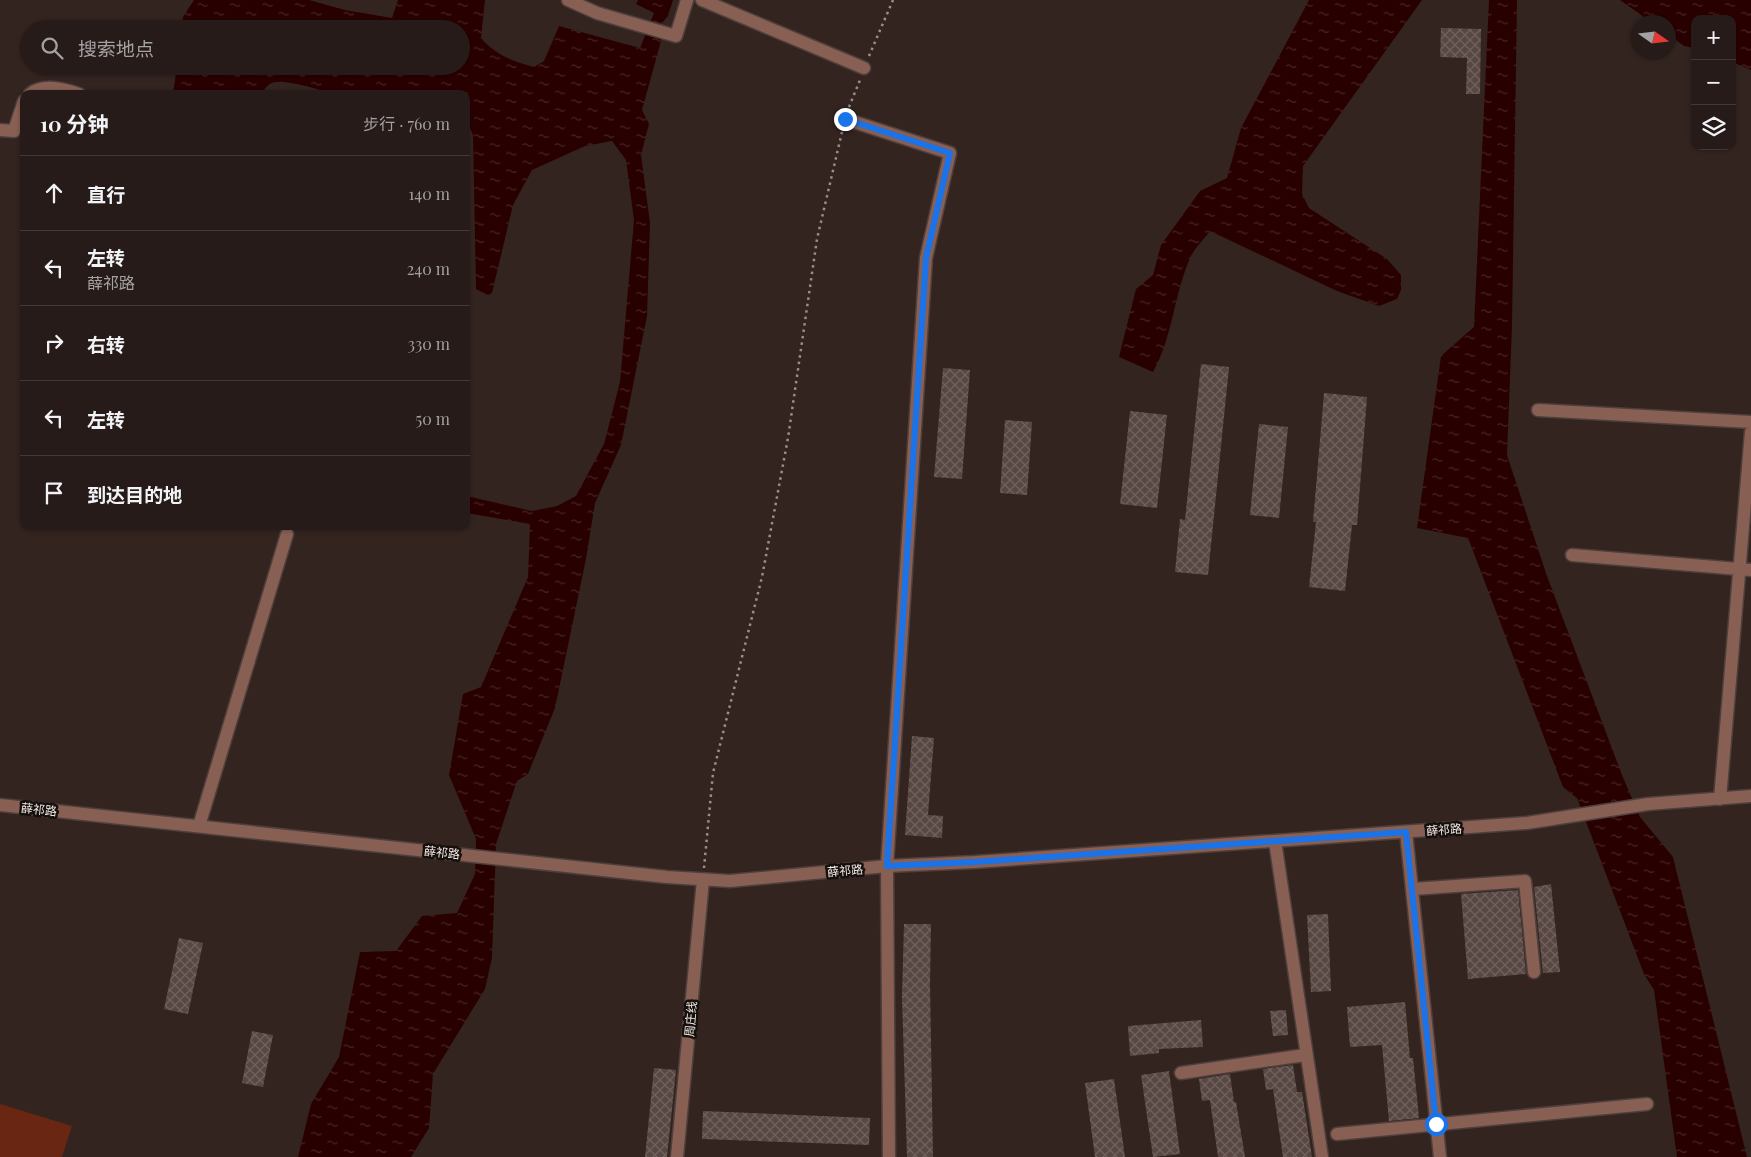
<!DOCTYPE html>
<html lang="zh">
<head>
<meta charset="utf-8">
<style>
  :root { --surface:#261b18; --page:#322825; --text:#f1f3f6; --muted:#a4a1a2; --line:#423937 }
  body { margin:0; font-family:"Playfair Display","Noto Sans SC",serif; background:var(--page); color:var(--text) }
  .controls { position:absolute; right:15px; top:15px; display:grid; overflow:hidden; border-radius:10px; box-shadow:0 1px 4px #0004 }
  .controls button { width:45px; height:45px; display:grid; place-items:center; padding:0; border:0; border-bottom:1px solid var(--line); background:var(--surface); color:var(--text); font:25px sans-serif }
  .compass { position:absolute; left:1631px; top:15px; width:45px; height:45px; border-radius:50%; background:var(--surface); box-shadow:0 1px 4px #0004; rotate:104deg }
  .stop { position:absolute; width:15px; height:15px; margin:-11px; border:4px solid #1a73e8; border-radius:50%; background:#fff }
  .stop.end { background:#1a73e8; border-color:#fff; box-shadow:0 1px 5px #0008 }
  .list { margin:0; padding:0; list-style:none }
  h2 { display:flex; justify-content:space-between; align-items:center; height:65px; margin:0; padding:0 20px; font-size:21px }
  h2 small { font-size:16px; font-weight:400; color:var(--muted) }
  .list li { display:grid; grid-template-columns:32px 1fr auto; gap:15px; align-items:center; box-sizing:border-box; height:75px; padding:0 20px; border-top:1px solid var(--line) }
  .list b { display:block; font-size:19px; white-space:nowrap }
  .list p { margin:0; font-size:16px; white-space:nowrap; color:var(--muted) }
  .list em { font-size:16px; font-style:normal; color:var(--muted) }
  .icon { flex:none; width:28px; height:28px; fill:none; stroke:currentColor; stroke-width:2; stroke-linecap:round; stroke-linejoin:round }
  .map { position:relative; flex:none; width:1751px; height:1157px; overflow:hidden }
  .search { position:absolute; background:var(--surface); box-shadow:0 1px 4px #0004; left:20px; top:20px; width:450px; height:55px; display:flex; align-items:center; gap:12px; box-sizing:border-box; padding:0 18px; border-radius:28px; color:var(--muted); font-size:19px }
  .panel { position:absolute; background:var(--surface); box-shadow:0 1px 4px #0004; left:20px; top:90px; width:450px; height:440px; border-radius:10px }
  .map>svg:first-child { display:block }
  .green { fill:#692612 }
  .water { fill:url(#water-ripples) }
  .building { fill:url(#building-cross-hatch) }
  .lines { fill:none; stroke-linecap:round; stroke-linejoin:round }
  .minor-casing { stroke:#4e3f3c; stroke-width:15 }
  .path { stroke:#9a8d8a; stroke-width:2.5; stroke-dasharray:2.5 4; stroke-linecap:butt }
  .minor { stroke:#885f53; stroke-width:12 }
  .route { stroke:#1a73e8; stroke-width:6 }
  .labels { text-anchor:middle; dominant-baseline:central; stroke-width:5; stroke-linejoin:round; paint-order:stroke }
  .street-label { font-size:12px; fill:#f3e8e5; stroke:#16100d }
</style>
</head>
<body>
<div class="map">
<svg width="1751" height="1157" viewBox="0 0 1751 1157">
  <defs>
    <pattern id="water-ripples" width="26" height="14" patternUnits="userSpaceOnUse" patternTransform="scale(1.25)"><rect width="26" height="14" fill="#290000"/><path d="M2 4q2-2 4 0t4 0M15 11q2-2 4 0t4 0" fill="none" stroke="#482525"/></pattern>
    <pattern id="building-cross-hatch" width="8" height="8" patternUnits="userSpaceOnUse" patternTransform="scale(1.25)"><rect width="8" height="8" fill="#584742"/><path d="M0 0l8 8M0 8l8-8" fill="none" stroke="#70625d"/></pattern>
  </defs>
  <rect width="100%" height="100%" fill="#332420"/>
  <path class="green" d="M0,1104L72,1126L62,1157H0Z"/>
  <path class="water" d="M194,0H309L345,10L392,18L398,0H485L481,38C496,55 512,61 534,67L544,61L559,26L640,48L654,13L636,4L638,0H673L668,16L662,23L661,41L642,110L649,124L641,155L650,223L647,316L621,445L595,503L586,559L555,708L528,774L517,781L496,844L492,958L485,989L433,1074L429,1128L411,1157H298L311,1104L339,1057L360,952L396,951L422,916L457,913L475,874L476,839L449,775L463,694L481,687L528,577L530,524L466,513V498L471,497L532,511L557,506L576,496L604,444L620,382L634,220L626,160L612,141L585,146L532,170L513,205L492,293L488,295L476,289L473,135L466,119V94H332C319,89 291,81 277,82C269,82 265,88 262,94H173L177,66H461V29H181L183,17Z
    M1309,0H1422L1303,166L1302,194L1309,208L1387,259L1401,275V290L1397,299L1379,306L1337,291L1210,231C1204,239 1195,248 1191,256C1174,293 1173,337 1153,372L1119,357L1136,289L1153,275L1161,245L1200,191L1227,178L1241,128Z
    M1489,0H1517L1512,326L1507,455L1547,576L1622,775L1640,817L1673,857L1747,1157H1677L1654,990L1644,974L1577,798L1563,787L1468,538L1417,528L1441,356L1474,327Z
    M1620,0H1751V70L1732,62V19H1695V48L1684,46L1669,35L1668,22H1651Z"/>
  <path class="building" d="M1441,28L1481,29L1480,94H1466L1467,58L1440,57Z
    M1201,364L1229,367L1208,575L1175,572L1180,519L1185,520Z
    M943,368L970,370L962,479L934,477Z
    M1324,393L1367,397L1357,525H1352L1345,591L1309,587L1316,522H1313Z
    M1130,411L1167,415L1157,508L1120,504Z
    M1005,420L1032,422L1027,495L1000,493Z
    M1259,424L1288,427L1279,518L1250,515Z
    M912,736L934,738L928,815L943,816L942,838L905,835Z
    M1551,884L1560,972L1543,973L1534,887Z
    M1518,890L1526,974L1468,979L1461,894Z
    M1328,914L1331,991L1311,992L1307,915Z
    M904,924H931L930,985L933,1157H907L902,997Z
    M179,938L203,943L188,1014L164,1009Z
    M1405,1002L1410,1058H1413L1419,1118L1389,1121L1382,1045L1350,1047L1347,1007Z
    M1286,1010L1288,1035L1273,1036L1270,1011Z
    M1201,1020L1203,1047L1159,1049V1053L1130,1056L1128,1026Z
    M252,1031L273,1035L263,1087L242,1083Z
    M1293,1065L1297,1092H1302L1312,1157H1283L1273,1089L1266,1090L1263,1069Z
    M654,1068L676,1070L667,1157H645Z
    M1169,1071L1180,1154L1153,1157L1141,1075Z
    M1230,1074L1234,1102H1236L1245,1157H1218L1210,1100L1202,1101L1199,1079Z
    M1114,1079L1125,1157H1095L1085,1083Z
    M703,1111L870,1118L869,1145L702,1139Z"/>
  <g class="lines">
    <g class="minor-casing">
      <path id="minor" d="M568,0L597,13L676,36L687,0
        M702,0L864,68
        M30,94C43,83 64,89 79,94
        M845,119L950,153L926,258L887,866L889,1157
        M0,130L14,131L24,101
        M1538,410L1751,422
        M1572,555L1751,570
        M1720,799L1751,432
        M0,805L667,877L730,881L887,866L975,862L1527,823L1648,804L1751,796
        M199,826L287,534
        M1406,832L1440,1157
        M1275,841L1322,1157
        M1413,889L1525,881L1534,972
        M1181,1073L1305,1055
        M1337,1134L1647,1104
        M677,1157L703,880"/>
    </g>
    <path class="path" d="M869,56L893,0
      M849,107L860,80
      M704,868L713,773L762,577L788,438L817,239L842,132"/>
    <use href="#minor" class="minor"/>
  </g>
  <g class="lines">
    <path class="route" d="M845,119L950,153L926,258L887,866L975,862L1406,832L1436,1124"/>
  </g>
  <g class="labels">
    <g class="street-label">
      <text transform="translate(39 809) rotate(6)">薛祁路</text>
      <text transform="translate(1444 829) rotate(-4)">薛祁路</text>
      <text transform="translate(442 852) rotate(6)">薛祁路</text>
      <text transform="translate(845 870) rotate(-5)">薛祁路</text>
      <text transform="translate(690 1019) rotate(-85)">周庄线</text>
    </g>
  </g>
</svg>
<div class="controls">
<button>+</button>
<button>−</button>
<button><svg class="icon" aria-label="layers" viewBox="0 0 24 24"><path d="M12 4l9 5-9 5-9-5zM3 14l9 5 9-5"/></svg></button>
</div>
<svg class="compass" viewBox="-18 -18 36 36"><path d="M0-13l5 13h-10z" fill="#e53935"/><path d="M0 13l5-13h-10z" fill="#a4a1a2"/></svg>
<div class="stop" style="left:1436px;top:1124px"></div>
<div class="stop end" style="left:845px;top:119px"></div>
<div class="search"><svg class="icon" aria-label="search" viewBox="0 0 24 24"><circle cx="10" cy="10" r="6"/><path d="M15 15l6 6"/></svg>搜索地点</div>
<section class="panel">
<h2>10 分钟<small>步行 · 760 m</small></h2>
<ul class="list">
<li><svg class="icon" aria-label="ahead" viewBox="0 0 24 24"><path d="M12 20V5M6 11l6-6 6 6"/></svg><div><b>直行</b></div><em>140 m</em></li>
<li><svg class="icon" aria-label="left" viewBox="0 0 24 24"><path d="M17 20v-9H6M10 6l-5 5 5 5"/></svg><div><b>左转</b><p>薛祁路</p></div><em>240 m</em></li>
<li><svg class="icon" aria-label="right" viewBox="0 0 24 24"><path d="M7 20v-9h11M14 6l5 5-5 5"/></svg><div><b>右转</b></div><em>330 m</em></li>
<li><svg class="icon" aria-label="left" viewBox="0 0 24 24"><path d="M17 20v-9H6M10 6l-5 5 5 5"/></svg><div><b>左转</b></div><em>50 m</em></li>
<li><svg class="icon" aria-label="arrive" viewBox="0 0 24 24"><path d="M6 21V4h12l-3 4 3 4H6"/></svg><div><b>到达目的地</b></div></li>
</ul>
</section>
</div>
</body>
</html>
